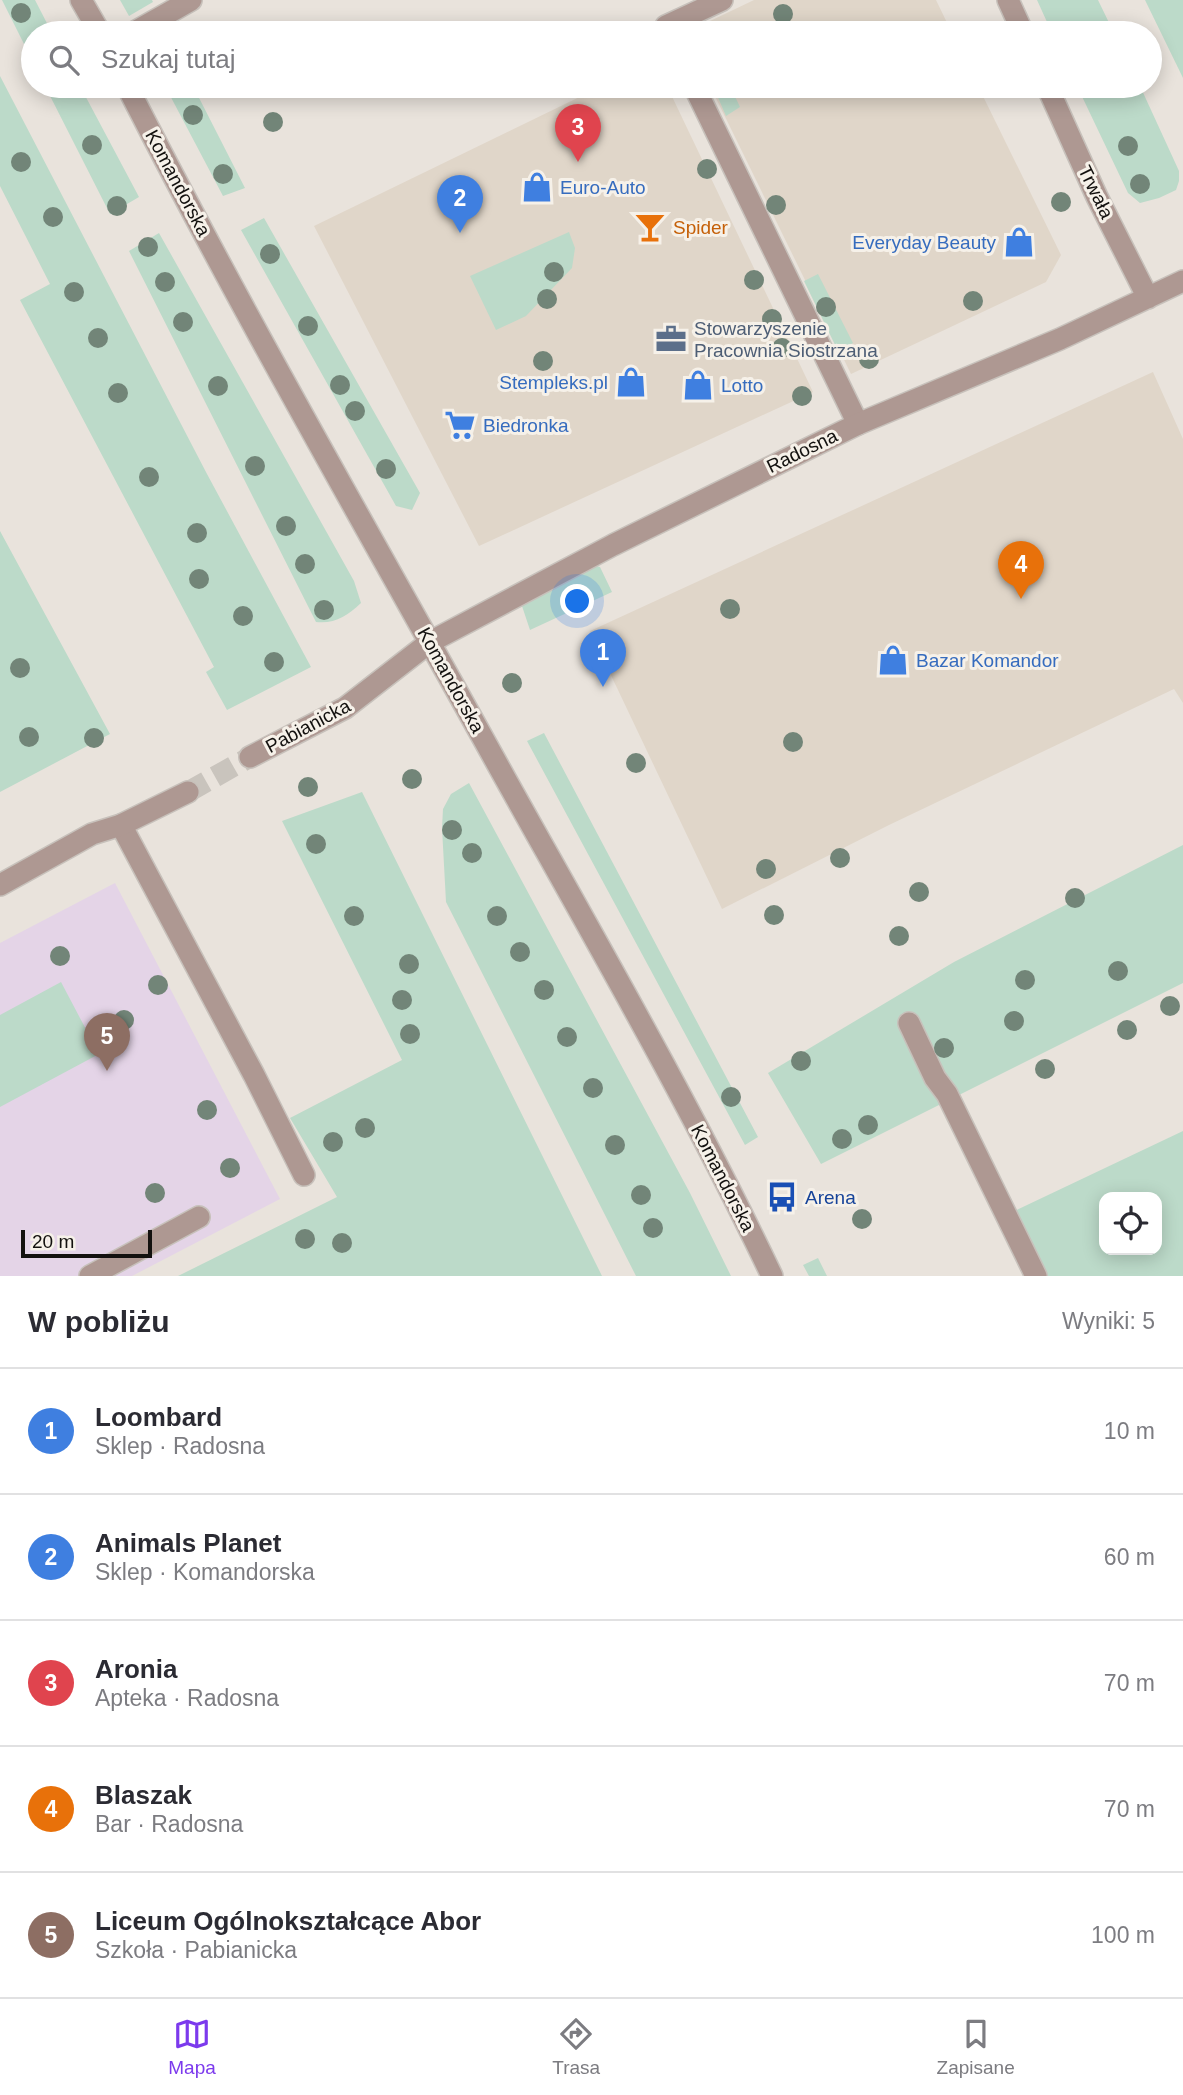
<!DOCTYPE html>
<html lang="pl">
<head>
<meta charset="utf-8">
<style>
  :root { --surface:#fff; --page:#f7f7f7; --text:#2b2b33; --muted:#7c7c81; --line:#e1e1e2; --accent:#7c3aed }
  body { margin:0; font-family:Arial,sans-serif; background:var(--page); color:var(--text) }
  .controls { position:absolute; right:21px; bottom:21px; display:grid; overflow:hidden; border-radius:14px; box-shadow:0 4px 18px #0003 }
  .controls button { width:63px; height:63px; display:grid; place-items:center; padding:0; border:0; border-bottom:2px solid var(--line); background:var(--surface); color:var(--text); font:35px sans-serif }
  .scale { position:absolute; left:21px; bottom:18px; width:131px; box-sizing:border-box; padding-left:7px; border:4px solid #13110f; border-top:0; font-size:19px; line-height:24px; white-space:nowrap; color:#13110f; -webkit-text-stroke:5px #f6f1e9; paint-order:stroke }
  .you { position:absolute; left:578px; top:602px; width:24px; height:24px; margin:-18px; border:5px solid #fff; border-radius:50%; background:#1a73e8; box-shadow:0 0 0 10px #1a73e833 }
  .badge { display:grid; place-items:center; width:46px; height:46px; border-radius:50%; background:var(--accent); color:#fff; font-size:23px; font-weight:700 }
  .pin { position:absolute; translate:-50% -58px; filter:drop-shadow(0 2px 4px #0008) }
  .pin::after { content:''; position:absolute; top:37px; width:24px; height:21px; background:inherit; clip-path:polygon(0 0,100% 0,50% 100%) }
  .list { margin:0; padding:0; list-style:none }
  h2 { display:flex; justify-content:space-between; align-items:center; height:91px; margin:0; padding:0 28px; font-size:30px }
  h2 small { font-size:23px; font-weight:400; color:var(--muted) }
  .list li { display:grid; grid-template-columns:46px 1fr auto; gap:21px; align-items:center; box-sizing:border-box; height:126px; padding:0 28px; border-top:2px solid var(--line) }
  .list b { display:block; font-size:26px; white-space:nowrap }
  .list p { margin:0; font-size:23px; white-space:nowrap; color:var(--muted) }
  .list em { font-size:23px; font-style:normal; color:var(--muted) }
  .icon { flex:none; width:38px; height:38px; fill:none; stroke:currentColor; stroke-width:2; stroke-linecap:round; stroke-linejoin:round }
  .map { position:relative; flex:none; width:1183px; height:1276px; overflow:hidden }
  .search { position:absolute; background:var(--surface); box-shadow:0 4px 18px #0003; left:21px; right:21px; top:21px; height:77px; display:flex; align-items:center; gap:18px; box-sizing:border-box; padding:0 24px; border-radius:38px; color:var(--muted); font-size:26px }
  .sheet { height:721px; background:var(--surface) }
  nav { display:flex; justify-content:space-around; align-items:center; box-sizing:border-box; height:98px; border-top:2px solid var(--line); background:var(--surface); font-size:19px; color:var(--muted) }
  nav a { display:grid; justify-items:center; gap:4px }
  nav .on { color:var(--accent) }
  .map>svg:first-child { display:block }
  .built { fill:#e0d6c9 }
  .education { fill:#e4d4e7 }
  .green { fill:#bcdac9; fill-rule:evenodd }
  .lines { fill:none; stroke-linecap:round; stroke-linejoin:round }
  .minor-tunnel { stroke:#c9c4bd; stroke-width:21; stroke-dasharray:21 10; stroke-linecap:butt }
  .service-casing { stroke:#c7c1bb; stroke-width:24 }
  .minor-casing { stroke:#c7c1bb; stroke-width:24 }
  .service { stroke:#ae9892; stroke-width:21 }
  .minor { stroke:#ae9892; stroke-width:21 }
  .tree { fill:#728578 }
  .labels { text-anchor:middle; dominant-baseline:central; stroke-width:6; stroke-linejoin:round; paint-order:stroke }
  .street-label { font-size:19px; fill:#13110f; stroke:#f6f1e9 }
  .shop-label { font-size:19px; fill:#366cbe; stroke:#f6f1e9; text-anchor:start }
  .food-label { font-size:19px; fill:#c56008; stroke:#f6f1e9; text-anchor:start }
  .service-label { font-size:19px; fill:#4e5e75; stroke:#f6f1e9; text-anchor:start }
  .transit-label { font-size:19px; fill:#164399; stroke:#f6f1e9; text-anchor:start }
</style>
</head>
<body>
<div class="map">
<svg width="1183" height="1276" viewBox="0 0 1183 1276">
  <rect width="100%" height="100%" fill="#e9e3dc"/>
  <path class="built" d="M754,0H936L952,33H704L708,22Z
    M602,86H667L813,392L479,546L314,226Z
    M710,86H978L1061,255L1046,282L851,374Z
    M1153,372L1183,439V703L1174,689L889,825L722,909L590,631Z"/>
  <path class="education" d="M115,883L280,1199L132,1276H0V943Z"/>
  <path class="green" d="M2,0H35L52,33H33V62Z
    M120,0H152L153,2L129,16Z
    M1037,0H1098L1114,33H1052Z
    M1145,0H1183V78Z
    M0,76L207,474L311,667L227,710L206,672L214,667L20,300L50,284L0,186Z
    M45,86H80L139,197L110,214Z
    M165,86H193L245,188L223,196Z
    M713,86H730L740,107L726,116Z
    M1077,86H1140L1179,171V181L1176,190L1159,198L1140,203L1128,193Z
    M264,218L420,493L412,510L396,506L241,230Z
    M569,232L575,248L572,268L526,316L496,330L470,276Z
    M159,233L354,581L361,603C347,616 335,624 316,622L129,251Z
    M818,274L853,343L838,351L804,281Z
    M0,531L110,734L0,792Z
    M593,565L600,567L612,592L530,630L521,603Z
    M544,733L758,1137L745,1145L527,741Z
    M469,783L690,1193L731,1276H636L446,902L442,828L443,809L451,794Z
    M362,792L602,1276H178L337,1197L290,1118L402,1060L282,821Z
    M1183,845V983L821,1164L768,1073L954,962Z
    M61,982L99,1054L0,1107V1015Z
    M1183,1131V1276H1029L1002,1217ZM1104,1197H1157V1250H1104Z
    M818,1258L827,1276H809L803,1265Z"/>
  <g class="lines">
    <path class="minor-tunnel" d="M188,792L250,757"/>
    <g class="service-casing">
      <path id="service" d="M133,33L191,0
        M669,33L666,26L722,0
        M694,86L858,424
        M121,825L254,1075L304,1175
        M909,1023L935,1078L947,1094L1036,1276
        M90,1276L199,1217"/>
    </g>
    <g class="minor-casing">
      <path id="minor" d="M81,0L100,33
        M1008,0L1023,33
        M127,86C246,320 378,548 505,778C597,943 691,1106 772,1276
        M1047,86L1097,197L1148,298
        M250,757L345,708L430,642L613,545L858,424L1060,339L1183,281
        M0,885L92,834L121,825L188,792"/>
    </g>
    <use href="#service" class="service"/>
    <use href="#minor" class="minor"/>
  </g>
  <g class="tree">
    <circle cx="21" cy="13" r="10"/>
    <circle cx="783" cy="14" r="10"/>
    <circle cx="193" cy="115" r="10"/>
    <circle cx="273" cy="122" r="10"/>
    <circle cx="92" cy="145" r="10"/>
    <circle cx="1128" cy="146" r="10"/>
    <circle cx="21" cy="162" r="10"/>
    <circle cx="707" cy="169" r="10"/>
    <circle cx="223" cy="174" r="10"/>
    <circle cx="1140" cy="184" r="10"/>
    <circle cx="1061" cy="202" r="10"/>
    <circle cx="776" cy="205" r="10"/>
    <circle cx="117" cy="206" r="10"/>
    <circle cx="53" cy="217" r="10"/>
    <circle cx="148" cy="247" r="10"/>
    <circle cx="270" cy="254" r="10"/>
    <circle cx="554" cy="272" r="10"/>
    <circle cx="754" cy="280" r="10"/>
    <circle cx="165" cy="282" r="10"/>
    <circle cx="74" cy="292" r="10"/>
    <circle cx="547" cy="299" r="10"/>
    <circle cx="973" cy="301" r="10"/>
    <circle cx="826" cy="307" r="10"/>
    <circle cx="772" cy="319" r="10"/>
    <circle cx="183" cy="322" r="10"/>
    <circle cx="308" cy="326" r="10"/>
    <circle cx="98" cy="338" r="10"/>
    <circle cx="782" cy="348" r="10"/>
    <circle cx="869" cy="359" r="10"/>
    <circle cx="543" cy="361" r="10"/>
    <circle cx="340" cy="385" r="10"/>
    <circle cx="218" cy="386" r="10"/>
    <circle cx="118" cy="393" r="10"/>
    <circle cx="802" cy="396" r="10"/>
    <circle cx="355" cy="411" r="10"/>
    <circle cx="255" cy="466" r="10"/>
    <circle cx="386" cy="469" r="10"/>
    <circle cx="149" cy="477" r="10"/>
    <circle cx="286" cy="526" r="10"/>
    <circle cx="197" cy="533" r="10"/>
    <circle cx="305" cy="564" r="10"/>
    <circle cx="199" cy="579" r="10"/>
    <circle cx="730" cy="609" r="10"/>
    <circle cx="324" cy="610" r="10"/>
    <circle cx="243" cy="616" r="10"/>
    <circle cx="274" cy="662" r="10"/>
    <circle cx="20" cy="668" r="10"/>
    <circle cx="512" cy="683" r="10"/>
    <circle cx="29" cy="737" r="10"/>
    <circle cx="94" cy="738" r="10"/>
    <circle cx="793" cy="742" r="10"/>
    <circle cx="636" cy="763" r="10"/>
    <circle cx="412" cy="779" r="10"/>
    <circle cx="308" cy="787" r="10"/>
    <circle cx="452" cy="830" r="10"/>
    <circle cx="316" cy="844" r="10"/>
    <circle cx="472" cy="853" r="10"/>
    <circle cx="840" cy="858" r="10"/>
    <circle cx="766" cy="869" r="10"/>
    <circle cx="919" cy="892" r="10"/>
    <circle cx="1075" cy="898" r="10"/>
    <circle cx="774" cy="915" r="10"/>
    <circle cx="354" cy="916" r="10"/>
    <circle cx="497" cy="916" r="10"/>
    <circle cx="899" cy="936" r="10"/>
    <circle cx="520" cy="952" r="10"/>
    <circle cx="60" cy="956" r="10"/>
    <circle cx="409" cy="964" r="10"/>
    <circle cx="1118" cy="971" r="10"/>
    <circle cx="1025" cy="980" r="10"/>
    <circle cx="158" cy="985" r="10"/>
    <circle cx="544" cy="990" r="10"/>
    <circle cx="402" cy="1000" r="10"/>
    <circle cx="1170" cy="1006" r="10"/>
    <circle cx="124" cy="1020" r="10"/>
    <circle cx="1014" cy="1021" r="10"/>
    <circle cx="1127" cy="1030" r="10"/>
    <circle cx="410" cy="1034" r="10"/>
    <circle cx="567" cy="1037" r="10"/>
    <circle cx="944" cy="1048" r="10"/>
    <circle cx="801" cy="1061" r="10"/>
    <circle cx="1045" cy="1069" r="10"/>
    <circle cx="593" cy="1088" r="10"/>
    <circle cx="731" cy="1097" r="10"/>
    <circle cx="207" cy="1110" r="10"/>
    <circle cx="868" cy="1125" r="10"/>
    <circle cx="365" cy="1128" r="10"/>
    <circle cx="842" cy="1139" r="10"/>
    <circle cx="333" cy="1142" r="10"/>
    <circle cx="615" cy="1145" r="10"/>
    <circle cx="230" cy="1168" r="10"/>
    <circle cx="155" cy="1193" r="10"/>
    <circle cx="641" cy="1195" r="10"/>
    <circle cx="862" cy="1219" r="10"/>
    <circle cx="653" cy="1228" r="10"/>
    <circle cx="305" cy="1239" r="10"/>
    <circle cx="342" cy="1243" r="10"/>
  </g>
  <defs>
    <g id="shop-bare" transform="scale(2.415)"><path d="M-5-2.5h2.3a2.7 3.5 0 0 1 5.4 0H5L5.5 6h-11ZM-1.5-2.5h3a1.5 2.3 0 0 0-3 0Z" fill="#3f7fe0" stroke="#f6f1e9" stroke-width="2.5" paint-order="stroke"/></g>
    <g id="bar-bare" transform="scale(2.415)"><path d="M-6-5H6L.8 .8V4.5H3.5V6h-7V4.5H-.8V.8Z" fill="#e8710a" stroke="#f6f1e9" stroke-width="2.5" paint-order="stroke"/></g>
    <g id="office-bare" transform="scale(2.415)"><path d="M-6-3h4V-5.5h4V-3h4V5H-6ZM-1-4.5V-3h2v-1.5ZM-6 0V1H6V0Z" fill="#5c6f8a" stroke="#f6f1e9" stroke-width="2.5" paint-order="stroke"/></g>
    <g id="supermarket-bare" transform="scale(2.415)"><path d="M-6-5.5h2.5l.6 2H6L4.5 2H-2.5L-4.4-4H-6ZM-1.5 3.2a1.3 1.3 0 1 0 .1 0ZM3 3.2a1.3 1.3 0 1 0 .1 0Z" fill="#3f7fe0" stroke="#f6f1e9" stroke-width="2.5" paint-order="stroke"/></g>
    <g id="bus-bare" transform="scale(2.415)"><path d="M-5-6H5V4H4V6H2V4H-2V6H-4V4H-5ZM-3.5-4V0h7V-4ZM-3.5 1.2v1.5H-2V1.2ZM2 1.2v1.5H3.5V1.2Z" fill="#1a4fb4" stroke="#f6f1e9" stroke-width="2.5" paint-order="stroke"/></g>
  </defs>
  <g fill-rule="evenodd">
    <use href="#shop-bare" x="537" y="187"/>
    <use href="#bar-bare" x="650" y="227"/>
    <use href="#shop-bare" x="1019" y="242"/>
    <use href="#office-bare" x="671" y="339"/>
    <use href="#shop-bare" x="631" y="382"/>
    <use href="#shop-bare" x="698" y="385"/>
    <use href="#supermarket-bare" x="460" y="425"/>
    <use href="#shop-bare" x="893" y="660"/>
    <use href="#bus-bare" x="782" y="1197"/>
  </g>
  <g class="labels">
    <g class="street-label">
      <text transform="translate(178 183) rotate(62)">Komandorska</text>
      <text transform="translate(1096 192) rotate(64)">Trwała</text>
      <text transform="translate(802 451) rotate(-26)">Radosna</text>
      <text transform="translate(451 680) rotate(61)">Komandorska</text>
      <text transform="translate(308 726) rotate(-28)">Pabianicka</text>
      <text transform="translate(723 1178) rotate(63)">Komandorska</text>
    </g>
    <g class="shop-label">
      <text x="560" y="187">Euro-Auto</text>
      <text x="996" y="242" text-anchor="end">Everyday Beauty</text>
      <text x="608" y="382" text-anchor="end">Stempleks.pl</text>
      <text x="721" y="385">Lotto</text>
      <text x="483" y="425">Biedronka</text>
      <text x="916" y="660">Bazar Komandor</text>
    </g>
    <g class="food-label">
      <text x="673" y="227">Spider</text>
    </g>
    <g class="service-label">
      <text x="694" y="328">Stowarzyszenie<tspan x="694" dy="22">Pracownia Siostrzana</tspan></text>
    </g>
    <g class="transit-label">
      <text x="805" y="1197">Arena</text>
    </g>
  </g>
</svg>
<div class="controls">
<button><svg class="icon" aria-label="locate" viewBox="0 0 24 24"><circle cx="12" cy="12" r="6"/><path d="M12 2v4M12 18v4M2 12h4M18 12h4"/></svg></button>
</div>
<div class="scale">20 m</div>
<div class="you"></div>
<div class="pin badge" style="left:603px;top:687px;background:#3f7fe0">1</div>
<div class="pin badge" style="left:460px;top:233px;background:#3f7fe0">2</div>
<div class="pin badge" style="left:578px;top:162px;background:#e0444e">3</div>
<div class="pin badge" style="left:1021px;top:599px;background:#e8710a">4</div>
<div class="pin badge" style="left:107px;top:1071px;background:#8d6e63">5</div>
<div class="search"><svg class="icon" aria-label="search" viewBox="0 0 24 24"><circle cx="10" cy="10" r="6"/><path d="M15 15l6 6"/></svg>Szukaj tutaj</div>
</div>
<section class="sheet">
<h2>W pobliżu<small>Wyniki: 5</small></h2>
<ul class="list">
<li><span class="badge" style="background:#3f7fe0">1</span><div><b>Loombard</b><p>Sklep · Radosna</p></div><em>10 m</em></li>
<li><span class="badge" style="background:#3f7fe0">2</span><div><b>Animals Planet</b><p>Sklep · Komandorska</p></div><em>60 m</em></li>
<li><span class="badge" style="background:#e0444e">3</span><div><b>Aronia</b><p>Apteka · Radosna</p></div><em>70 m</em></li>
<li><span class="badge" style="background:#e8710a">4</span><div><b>Blaszak</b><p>Bar · Radosna</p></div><em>70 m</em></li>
<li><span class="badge" style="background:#8d6e63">5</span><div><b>Liceum Ogólnokształcące Abor</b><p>Szkoła · Pabianicka</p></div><em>100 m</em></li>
</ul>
</section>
<nav>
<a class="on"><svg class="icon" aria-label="map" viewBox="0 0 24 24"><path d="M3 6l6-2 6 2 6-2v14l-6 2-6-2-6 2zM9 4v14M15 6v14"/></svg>Mapa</a>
<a><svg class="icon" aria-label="directions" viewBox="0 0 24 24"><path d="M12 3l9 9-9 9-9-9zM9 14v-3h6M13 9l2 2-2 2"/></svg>Trasa</a>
<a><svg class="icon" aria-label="saved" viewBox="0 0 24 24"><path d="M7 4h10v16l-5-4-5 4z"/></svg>Zapisane</a>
</nav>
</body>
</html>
